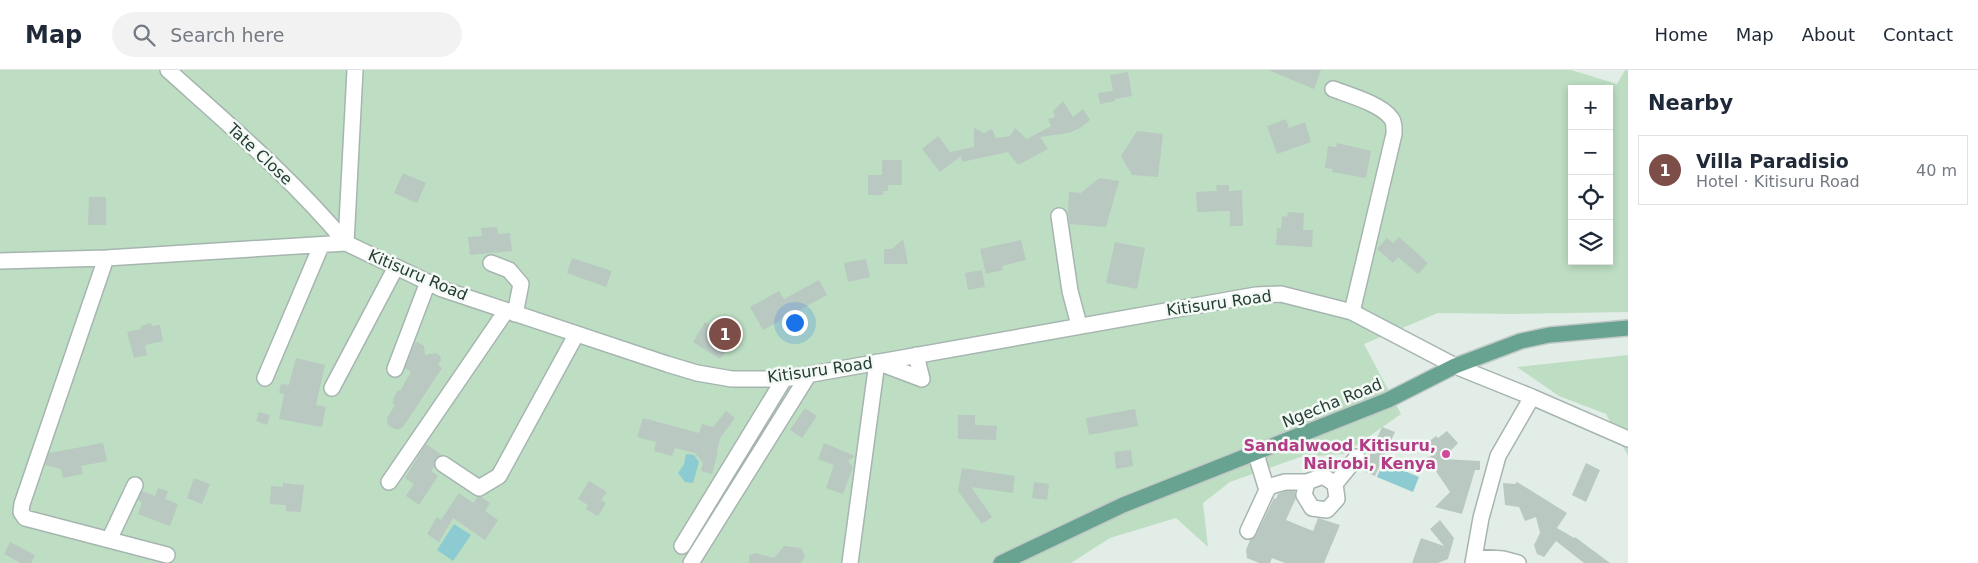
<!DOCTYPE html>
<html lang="en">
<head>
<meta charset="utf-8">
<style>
  :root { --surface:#fff; --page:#f2f2f3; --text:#1f2937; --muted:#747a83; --line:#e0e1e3; --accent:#7d4d48 }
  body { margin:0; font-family:"DejaVu Sans",sans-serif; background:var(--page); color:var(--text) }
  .controls { position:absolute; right:15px; top:15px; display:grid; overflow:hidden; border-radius:0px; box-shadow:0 2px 8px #0003 }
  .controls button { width:45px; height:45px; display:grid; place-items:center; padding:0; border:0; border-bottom:1px solid var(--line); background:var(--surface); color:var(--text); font:25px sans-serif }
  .you { position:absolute; left:794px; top:252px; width:18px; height:18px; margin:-12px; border:4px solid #fff; border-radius:50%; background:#1a73e8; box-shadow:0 0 0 8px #1a73e833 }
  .badge { display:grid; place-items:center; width:32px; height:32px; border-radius:50%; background:var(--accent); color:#fff; font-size:16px; font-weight:700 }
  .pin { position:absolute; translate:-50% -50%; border:2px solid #fff; box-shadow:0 1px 5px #0006 }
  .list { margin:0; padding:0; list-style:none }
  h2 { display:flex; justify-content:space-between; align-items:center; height:65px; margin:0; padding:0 20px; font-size:21px }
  h2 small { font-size:16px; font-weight:400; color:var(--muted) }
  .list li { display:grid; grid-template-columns:32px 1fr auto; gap:15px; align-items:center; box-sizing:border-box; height:70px; margin:0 10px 10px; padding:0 10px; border:1px solid var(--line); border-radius:0px }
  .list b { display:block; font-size:19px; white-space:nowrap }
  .list p { margin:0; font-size:16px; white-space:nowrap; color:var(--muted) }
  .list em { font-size:16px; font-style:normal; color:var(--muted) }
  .icon { flex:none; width:28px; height:28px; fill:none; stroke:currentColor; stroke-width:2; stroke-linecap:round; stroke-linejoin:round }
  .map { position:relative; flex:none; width:1628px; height:493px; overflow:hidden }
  header { display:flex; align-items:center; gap:30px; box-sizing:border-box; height:70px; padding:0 25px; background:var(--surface); border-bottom:1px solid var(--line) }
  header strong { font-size:24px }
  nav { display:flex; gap:28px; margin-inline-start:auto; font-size:18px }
  .search { width:350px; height:45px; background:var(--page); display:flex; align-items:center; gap:12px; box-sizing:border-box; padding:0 18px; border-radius:28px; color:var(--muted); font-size:19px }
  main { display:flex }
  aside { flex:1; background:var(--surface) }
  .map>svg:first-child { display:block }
  .green { fill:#bddec3; fill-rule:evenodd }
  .water { fill:#8ccbd2 }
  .building { fill:#b9c8c1 }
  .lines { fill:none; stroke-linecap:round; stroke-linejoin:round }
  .minor-casing { stroke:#a6b5af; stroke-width:18 }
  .major-casing { stroke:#c1c9c6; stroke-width:18 }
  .minor { stroke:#fff; stroke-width:15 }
  .major { stroke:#68a290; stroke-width:15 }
  .hotel-dot { fill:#d1479c; stroke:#f4f9f6; stroke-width:2 }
  .labels { text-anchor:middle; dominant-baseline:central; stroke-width:5; stroke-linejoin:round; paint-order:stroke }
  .street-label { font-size:16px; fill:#233f35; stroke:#f4f9f6 }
  .hotel-label { font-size:16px; font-weight:bold; fill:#b23c85; stroke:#f4f9f6; text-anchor:end }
</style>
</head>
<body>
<header>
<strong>Map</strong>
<div class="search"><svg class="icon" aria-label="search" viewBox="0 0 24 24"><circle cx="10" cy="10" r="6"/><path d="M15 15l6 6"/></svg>Search here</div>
<nav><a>Home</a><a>Map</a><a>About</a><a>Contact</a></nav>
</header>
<main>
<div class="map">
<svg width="1628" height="493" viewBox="0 0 1628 493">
  <rect width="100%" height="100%" fill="#e3ede8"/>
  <path class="green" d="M0,0H1571L1617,14L1625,0H1628V242L1514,244L1438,243L1364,274L1401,344L1344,384L1300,387L1230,412L1203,433L1208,477L1176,448L1110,468L1071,493H0ZM1572,19H1609V191H1572Z
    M1628,285V386L1606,344L1559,326L1517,297Z"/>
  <path class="water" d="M686,384L694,385L699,392L693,413L685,412L678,403L684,394Z
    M1383,392L1419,407L1413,422L1377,407Z
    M454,454L471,465L453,491L437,480Z"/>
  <path class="building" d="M1268,0H1321L1314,19Z
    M1128,2L1132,26L1115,29V31L1100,34L1098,23L1113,21L1110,5Z
    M1063,31L1073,47L1083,39L1090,50L1080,58L1068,63L1040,67L1048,79L1018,95L1008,82L962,92L961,86L940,102L922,79L938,66L950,82L974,77V58L984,63L992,59L996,68L1010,66L1015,58L1027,69L1051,56L1048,49L1055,47L1053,41Z
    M1286,49L1289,58L1305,52L1311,72L1277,84L1267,56Z
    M1137,61L1163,64L1158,107L1132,105L1121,86Z
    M1337,73L1371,81L1366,108L1332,102L1333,99L1325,98L1328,76L1336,77Z
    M882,90H902V115H888V121H883V125H868V105H882Z
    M403,103L426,113L417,133L394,123Z
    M1099,108L1119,111L1106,157L1070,154L1068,143L1069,122L1081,123Z
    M1216,115H1229V121L1242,120L1243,156H1230V141L1197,142L1196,122L1217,121Z
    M89,127H106V155H88Z
    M1288,142L1304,143L1303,160H1313L1312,177L1276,175L1277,158L1281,159L1282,146L1287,147Z
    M497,157L498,164L510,163L512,181L470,185L468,167L482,166L481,158Z
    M1399,167L1428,193L1418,204L1398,187L1393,193L1377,179L1387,168L1393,173Z
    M903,169L908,194H884V179H892Z
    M1021,170L1026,190L1002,196L1003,200L986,204L980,179Z
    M1115,172L1145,178L1137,219L1106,213Z
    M572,188L612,201L606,217L567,203Z
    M866,189L870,207L848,212L844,193Z
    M982,200L985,217L968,220L965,203Z
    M819,210L827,225L763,260L750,237L779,221L784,229Z
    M705,252L726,265L718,277L726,281L720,289L693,272Z
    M151,253L152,256L160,255L163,271L145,275L147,285L134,288L127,262L141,259V256Z
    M418,272L424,276L425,285L436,283L440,286L441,290L438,295L442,298L403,357L397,360L388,355L387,348L395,335L392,333L394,330L393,329L398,320L400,321L411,302L405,298L415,273Z
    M296,288L325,295L316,335L326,337L322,357L279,349L284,324L279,323L281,314L289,315Z
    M805,338L817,346L802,368L790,360Z
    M1135,339L1138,356L1089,365L1086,348Z
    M726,341L735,348L720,368L717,381L718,382L712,404L701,401L703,393L695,383L675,378L672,386L654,381L656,372L637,367L643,348L699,363L702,354L713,357Z
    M259,342L270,345L267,355L256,351Z
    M958,345H975V355L997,356L996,370L958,369Z
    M1382,357L1395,362L1375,406L1363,401Z
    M1447,361L1458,373L1443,389L1480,391V400H1475L1462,444L1435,437L1450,422L1427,388L1431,386L1424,375L1436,366L1438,368Z
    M103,373L107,391L81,396L83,404L63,408L61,399L45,395L49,383Z
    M824,373L855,386L848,391L853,397L843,424L826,418L834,395L818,389Z
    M426,374L442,385L435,389L434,397L431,401L438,406L419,435L406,426L414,414L405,408Z
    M1131,380L1133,396L1116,399L1114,382Z
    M1586,393L1600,400L1586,432L1572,425Z
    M962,398L1015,406L1013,423L971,417L992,447L982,454L958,421Z
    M194,408L210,414L202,434L187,428Z
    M589,411L607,422L601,430L606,433L598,446L586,439L588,435L578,429Z
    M1034,412L1049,414L1047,430L1032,428Z
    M1517,412L1567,443L1557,458L1574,468L1575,467L1610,493H1584L1556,471L1544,487L1537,484L1534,475L1540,463L1536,447L1525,451L1519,437L1505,435L1503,413L1515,414Z
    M283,413L304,415L301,442L286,441V435L270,434L271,416L283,417Z
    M158,418L168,421L165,429L178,434L170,456L138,444L142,432L138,430L142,421L155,426Z
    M1286,421H1295L1296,428L1286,450L1313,461L1318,448L1340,455L1324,493H1285L1272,488L1270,493H1259L1247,488L1246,480L1250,470L1256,465L1274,428L1276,429L1278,424Z
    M459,423L473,433L478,427H481L490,433L485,441L498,450L485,470L453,448L439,472L427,464L437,447L441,450Z
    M1440,450L1454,468L1448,489L1438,493H1412L1421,468L1444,476L1430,459Z
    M10,472L35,485L31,493H21L4,484Z
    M784,476L801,478L805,486L801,493H749V485L755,483L774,488Z"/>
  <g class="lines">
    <g class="minor-casing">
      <path id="minor" d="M168,0C229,55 293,109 346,173
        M1333,19C1349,25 1381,34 1391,48C1395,53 1394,59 1394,64L1352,242
        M1059,146L1070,221L1079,255
        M346,173L355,0
        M106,188L22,434L21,442L25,448L167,485
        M0,191L106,188L346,173L442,219L667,294L697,303L732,309H784L1256,225L1281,224L1352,242L1455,296L1532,327L1628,369
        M491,193L509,200L521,214L515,244
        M395,299L428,212
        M265,308L321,176
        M332,318L396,197
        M1255,381L1267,420
        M443,394L479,418L499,406L576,265
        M389,412L506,241
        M1335,414L1357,387
        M1248,461L1267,420L1271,416L1285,412H1307L1323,406L1335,414L1337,429L1327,440L1312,438L1304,425L1307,412
        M109,470L135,415
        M682,476L784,309
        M1475,487L1503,489L1518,493
        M691,493L809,304
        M850,493L877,292L922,309L916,285
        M1473,493L1481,448L1498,386L1532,327"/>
    </g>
    <g class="major-casing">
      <path id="major" d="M1001,493L1123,435L1388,330L1455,296L1521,271L1549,265L1628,258"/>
    </g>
    <use href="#minor" class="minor"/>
    <use href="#major" class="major"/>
  </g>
  <circle class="hotel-dot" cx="1446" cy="384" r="5"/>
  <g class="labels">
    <g class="street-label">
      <text transform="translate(260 84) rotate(43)">Tate Close</text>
      <text transform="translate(418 205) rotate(23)">Kitisuru Road</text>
      <text transform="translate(1219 233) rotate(-8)">Kitisuru Road</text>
      <text transform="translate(820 300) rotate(-8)">Kitisuru Road</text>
      <text transform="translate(1332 333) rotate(-22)">Ngecha Road</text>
    </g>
    <g class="hotel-label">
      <text x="1436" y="375">Sandalwood Kitisuru,<tspan x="1436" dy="18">Nairobi, Kenya</tspan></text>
    </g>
  </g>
</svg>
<div class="controls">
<button>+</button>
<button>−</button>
<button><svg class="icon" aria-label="locate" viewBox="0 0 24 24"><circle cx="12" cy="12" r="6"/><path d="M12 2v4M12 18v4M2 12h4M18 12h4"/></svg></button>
<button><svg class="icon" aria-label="layers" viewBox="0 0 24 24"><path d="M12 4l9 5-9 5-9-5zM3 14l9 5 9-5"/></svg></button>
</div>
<div class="you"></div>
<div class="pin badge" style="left:725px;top:264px">1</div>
</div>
<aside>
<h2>Nearby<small></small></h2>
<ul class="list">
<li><span class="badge">1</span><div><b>Villa Paradisio</b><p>Hotel · Kitisuru Road</p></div><em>40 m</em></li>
</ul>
</aside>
</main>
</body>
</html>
